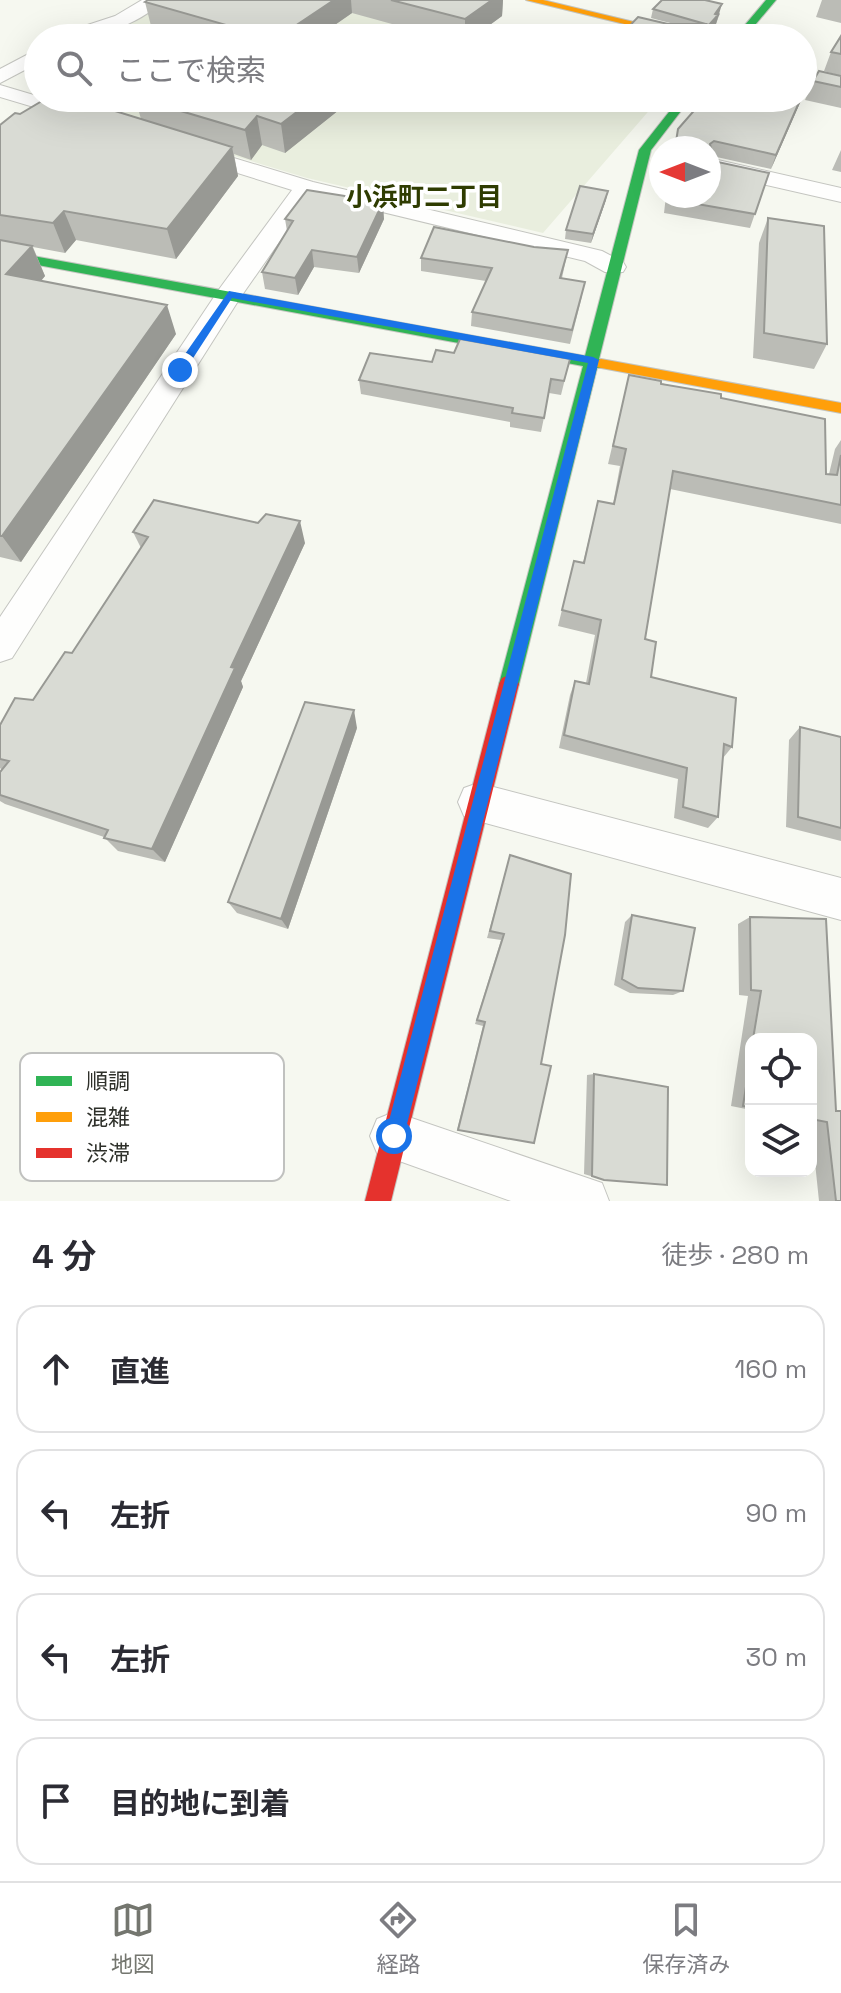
<!DOCTYPE html>
<html lang="ja">
<head>
<meta charset="utf-8">
<style>
  :root { --surface:#fff; --page:#f7f7f7; --text:#2b2b33; --muted:#7c7c81; --line:#e1e1e2; --accent:#74766f }
  body { margin:0; font-family:"Space Grotesk","Noto Sans JP",sans-serif; background:var(--page); color:var(--text) }
  .controls { position:absolute; right:24px; bottom:24px; display:grid; overflow:hidden; border-radius:16px; box-shadow:0 8px 32px #0002 }
  .controls button { width:72px; height:72px; display:grid; place-items:center; padding:0; border:0; border-bottom:2px solid var(--line); background:var(--surface); color:var(--text); font:40px sans-serif }
  .compass { position:absolute; left:649px; top:136px; width:72px; height:72px; border-radius:50%; background:var(--surface); box-shadow:0 8px 32px #0002; rotate:270deg }
  .stop { position:absolute; width:24px; height:24px; margin:-18px; border:6px solid #1a73e8; border-radius:50%; background:#fff }
  .stop.end { background:#1a73e8; border-color:#fff; box-shadow:0 2px 8px #0008 }
  .list { margin:0; padding:0; list-style:none }
  h2 { display:flex; justify-content:space-between; align-items:center; height:104px; margin:0; padding:0 32px; font-size:34px }
  h2 small { font-size:26px; font-weight:400; color:var(--muted) }
  .list li { display:grid; grid-template-columns:52px 1fr auto; gap:24px; align-items:center; box-sizing:border-box; height:128px; margin:0 16px 16px; padding:0 16px; border:2px solid var(--line); border-radius:24px }
  .list b { display:block; font-size:30px; white-space:nowrap }
  .list em { font-size:26px; font-style:normal; color:var(--muted) }
  .icon { flex:none; width:44px; height:44px; fill:none; stroke:currentColor; stroke-width:2; stroke-linecap:round; stroke-linejoin:round }
  .map { position:relative; flex:none; width:841px; height:1201px; overflow:hidden }
  .search { position:absolute; background:var(--surface); box-shadow:0 8px 32px #0002; left:24px; right:24px; top:24px; height:88px; display:flex; align-items:center; gap:20px; box-sizing:border-box; padding:0 28px; border-radius:44px; color:var(--muted); font-size:30px }
  .sheet { height:680px; background:var(--surface) }
  nav { display:flex; justify-content:space-around; align-items:center; box-sizing:border-box; height:112px; border-top:2px solid var(--line); background:var(--surface); font-size:22px; color:var(--muted) }
  nav a { display:grid; justify-items:center; gap:4px }
  nav .on { color:var(--accent) }
  .map>svg:first-child { display:block }
  .built { fill:#e9eede }
  .lines { fill:none; stroke-linecap:round; stroke-linejoin:round }
  .street-casing { stroke:#c4c5c0; stroke-width:2 }
  .fast-casing { stroke:#c4c5c0; stroke-width:2 }
  .slow-casing { stroke:#c4c5c0; stroke-width:2 }
  .jam-casing { stroke:#c4c5c0; stroke-width:2 }
  .street { fill:#fefefd; fill-rule:evenodd }
  .fast { fill:#30b455; fill-rule:evenodd }
  .slow { fill:#ff9f0a; fill-rule:evenodd }
  .jam { fill:#e5322d; fill-rule:evenodd }
  .wall { fill:#bbbcb6 }
  .shaded-wall { fill:#989994 }
  .building { fill:#d9dbd4; stroke:#989994; stroke-width:2 }
  .route { fill:#1a73e8 }
  .labels { text-anchor:middle; dominant-baseline:central; stroke-width:7; stroke-linejoin:round; paint-order:stroke }
  .far-neighbourhood-label { font-size:26px; font-weight:bold; fill:#2f3c01; stroke:#fff }
  .key { fill:#fff; stroke:#c0c1bf; stroke-width:2 }
  .key-label { font-size:22px; fill:#2e302a }
</style>
</head>
<body>
<div class="map">
<svg width="841" height="1201" viewBox="0 0 841 1201">
  <rect width="100%" height="100%" fill="#f6f8f0"/>
  <path class="built" d="M169,0H329L478,38H87L130,24Z
    M44,98H660L543,233L307,178Z"/>
  <g class="lines">
    <g class="street-casing">
      <path id="street" d="M142,0H163C138,27 93,38 58,38L60,34L115,16Z
        M38,49V63L0,83V69Z
        M0,85L91,112L94,116L84,122L0,97Z
        M191,145L313,182L602,251L623,262L626,267L623,272H605L585,261L312,195L240,298L12,658L0,662V617L220,288L292,190L183,156L180,151Z
        M709,158L841,188V202L709,172Z
        M478,783L841,878V920L478,821L464,816L458,802L464,788Z
        M394,1112L602,1183L609,1201H511L377,1153L370,1136L377,1119Z"/>
    </g>
    <g class="fast-casing">
      <path id="fast" d="M766,0H776L744,38H734Z
        M680,98H691L651,150L599,359L608,364L606,367L597,368L519,684L516,690L509,693L502,690L499,684L583,366L0,258V250L585,356L639,150Z"/>
    </g>
    <g class="slow-casing">
      <path id="slow" d="M526,0H543L700,38H682Z
        M803,74L841,83V89L803,80Z
        M601,359L841,403V413L596,367V361Z"/>
    </g>
    <g class="jam-casing">
      <path id="jam" d="M509,675L516,678L519,684L391,1201H365L499,684L502,678Z"/>
    </g>
    <use href="#street" class="street"/>
    <use href="#fast" class="fast"/>
    <use href="#slow" class="slow"/>
    <use href="#jam" class="jam"/>
  </g>
  <path class="wall" d="M148,0H503L502,16L472,38H443L352,13L316,38H192L151,26L145,2Z
    M822,0H841V23L816,17Z
    M653,9L720,13L716,24L707,33L703,32L701,38H618L668,24H674L651,18Z
    M841,36V76L824,71L831,52Z
    M841,76V108L805,100L813,81Z
    M135,98H354L285,153L262,145L251,160L234,154L238,176L176,259L76,240L65,253L33,247L45,276L41,281L176,334L21,562L0,557V125L20,114L141,119Z
    M802,98L771,169L712,156L713,161L769,173L750,228L664,213L666,196H709V148H674L678,129L721,99Z
    M841,150V172L832,170Z
    M606,200L591,243L565,239L566,230Z
    M768,218L827,344L814,369L753,358L759,243Z
    M285,219H384L359,273L314,267L298,295L265,289L262,272L287,231Z
    M534,247L568,250L562,278L582,296L570,344L471,326L472,312L486,281L421,271V258Z
    M454,353L570,359L561,395L549,393L541,432L510,427V422L361,394L359,380L432,362Z
    M629,375L721,398L826,474H829L835,449L841,440V524L670,489L645,639L651,677L732,747L723,758L718,817L708,828L674,818L678,779L559,748L570,695L575,681L586,683L595,635L558,626L574,561L583,563L598,501L613,504L620,466L608,464Z
    M133,532L305,543L241,681L243,687L165,862L118,851L104,837L5,804L0,801V772L2,770L0,768V725L33,700L72,653L141,548Z
    M800,727L841,737V841L786,827L789,740Z
    M357,728L288,929L237,913L228,902Z
    M510,855L541,1064L534,1143L457,1130L483,1026L475,1024L501,940L487,938Z
    M632,915L683,991L673,995L630,993L614,985L625,922Z
    M750,917L826,919L836,1111H841V1201H819L811,1124V1039H751V1110L731,1106L748,996L739,995L738,924Z
    M594,1074L604,1180L584,1174L587,1075Z"/>
  <path class="shaded-wall" d="M334,0H351L352,13L316,38H277Z
    M492,0H503L502,16L472,38H465V19Z
    M722,4L716,24L707,33L709,25L715,14Z
    M705,24L701,38H690Z
    M315,98H354L285,153L281,124Z
    M801,98H802L771,169L776,155Z
    M257,116L262,145L251,160L245,130Z
    M232,147L238,176L176,259L167,229Z
    M608,191L606,200L591,243L593,234Z
    M383,202L384,219L359,273L357,257Z
    M64,211L76,240L65,253L53,223Z
    M32,246L45,276L21,304L6,274Z
    M312,250L314,267L298,295L295,278Z
    M167,305L176,334L21,562L2,536Z
    M300,521L305,543L241,681L243,687L165,862L152,849L231,667Z
    M354,710L357,728L288,929L281,919Z"/>
  <path class="building" d="M148,0H334L277,38H272L145,2Z
    M391,0H492L465,19Z
    M662,0H705L722,4L715,14L718,15L709,25L653,9Z
    M638,17L668,24H705L690,38H618Z
    M234,35L244,38H229Z
    M841,36V54L831,52Z
    M819,71L841,76V87L813,81Z
    M47,98H73L232,147L167,229L64,211L53,223L0,215V125L15,113L20,114Z
    M137,98H315L281,124L257,116L245,130Z
    M714,98H801L776,155L714,141L710,144L713,161L769,173L755,214L668,199V196H709V148H675L678,129L698,106L707,108Z
    M580,186L608,191L593,234L566,230Z
    M307,190L383,202L357,257L312,250L295,278L262,272L293,221L285,219Z
    M768,218L824,226L827,344L764,333Z
    M434,227L534,247L568,250L560,278L585,282L572,330L472,312L492,268L421,258Z
    M0,240L32,246L6,274L167,305L2,536H0Z
    M460,339L570,359L564,381L551,379L544,418L512,413L513,408L359,380L370,353L432,362L436,350L454,353Z
    M629,375L661,381V384L721,394V398L825,419L826,474L837,475L841,455V505L673,471L645,639L656,642L651,677L736,698L732,747L724,744L718,817L683,807L687,768L564,735L575,681L589,684L601,620L562,610L574,561L584,563L598,501L614,504L626,449L613,446Z
    M154,500L258,523L266,514L300,521L231,667L235,668L152,849L104,838L108,830L0,795V772L9,761L0,759V725L15,698L33,700L65,652L72,653L148,537L133,532Z
    M305,702L354,710L281,919L228,902Z
    M800,727L841,737V828L798,817Z
    M510,855L571,874L565,935L541,1064L551,1066L534,1143L458,1130L485,1022L477,1020L504,934L490,931Z
    M632,915L695,928L683,991L638,988L622,979Z
    M750,917L826,919L836,1111H841V1201H836L827,1122L811,1119V1039H753L761,991L751,990Z
    M751,1055V1107L743,1106Z
    M594,1074L668,1087L667,1185L604,1180L592,1176Z"/>
  <path class="route" d="M229,291L593,357L599,360L404,1136L401,1142L394,1145L388,1142L385,1136L588,363L232,298L184,372H176V367Z"/>
  <g class="labels">
    <g class="far-neighbourhood-label">
      <text x="424" y="197">小浜町二丁目</text>
    </g>
  </g>
  <rect x="20" y="1053" width="264" height="128" rx="12" class="key"/>
  <rect x="36" y="1076" width="36" height="10" fill="#30b455"/>
  <rect x="36" y="1112" width="36" height="10" fill="#ff9f0a"/>
  <rect x="36" y="1148" width="36" height="10" fill="#e5322d"/>
  <g class="key-label">
    <text x="86" y="1089">順調</text>
    <text x="86" y="1125">混雑</text>
    <text x="86" y="1161">渋滞</text>
  </g>
</svg>
<div class="controls">
<button><svg class="icon" aria-label="locate" viewBox="0 0 24 24"><circle cx="12" cy="12" r="6"/><path d="M12 2v4M12 18v4M2 12h4M18 12h4"/></svg></button>
<button><svg class="icon" aria-label="layers" viewBox="0 0 24 24"><path d="M12 4l9 5-9 5-9-5zM3 14l9 5 9-5"/></svg></button>
</div>
<svg class="compass" viewBox="-18 -18 36 36"><path d="M0-13l5 13h-10z" fill="#e53935"/><path d="M0 13l5-13h-10z" fill="#7c7c81"/></svg>
<div class="stop" style="left:394px;top:1136px"></div>
<div class="stop end" style="left:180px;top:370px"></div>
<div class="search"><svg class="icon" aria-label="search" viewBox="0 0 24 24"><circle cx="10" cy="10" r="6"/><path d="M15 15l6 6"/></svg>ここで検索</div>
</div>
<section class="sheet">
<h2>4 分<small>徒歩 · 280 m</small></h2>
<ul class="list">
<li><svg class="icon" aria-label="ahead" viewBox="0 0 24 24"><path d="M12 20V5M6 11l6-6 6 6"/></svg><div><b>直進</b></div><em>160 m</em></li>
<li><svg class="icon" aria-label="left" viewBox="0 0 24 24"><path d="M17 20v-9H6M10 6l-5 5 5 5"/></svg><div><b>左折</b></div><em>90 m</em></li>
<li><svg class="icon" aria-label="left" viewBox="0 0 24 24"><path d="M17 20v-9H6M10 6l-5 5 5 5"/></svg><div><b>左折</b></div><em>30 m</em></li>
<li><svg class="icon" aria-label="arrive" viewBox="0 0 24 24"><path d="M6 21V4h12l-3 4 3 4H6"/></svg><div><b>目的地に到着</b></div></li>
</ul>
</section>
<nav>
<a class="on"><svg class="icon" aria-label="map" viewBox="0 0 24 24"><path d="M3 6l6-2 6 2 6-2v14l-6 2-6-2-6 2zM9 4v14M15 6v14"/></svg>地図</a>
<a><svg class="icon" aria-label="directions" viewBox="0 0 24 24"><path d="M12 3l9 9-9 9-9-9zM9 14v-3h6M13 9l2 2-2 2"/></svg>経路</a>
<a><svg class="icon" aria-label="saved" viewBox="0 0 24 24"><path d="M7 4h10v16l-5-4-5 4z"/></svg>保存済み</a>
</nav>
</body>
</html>
